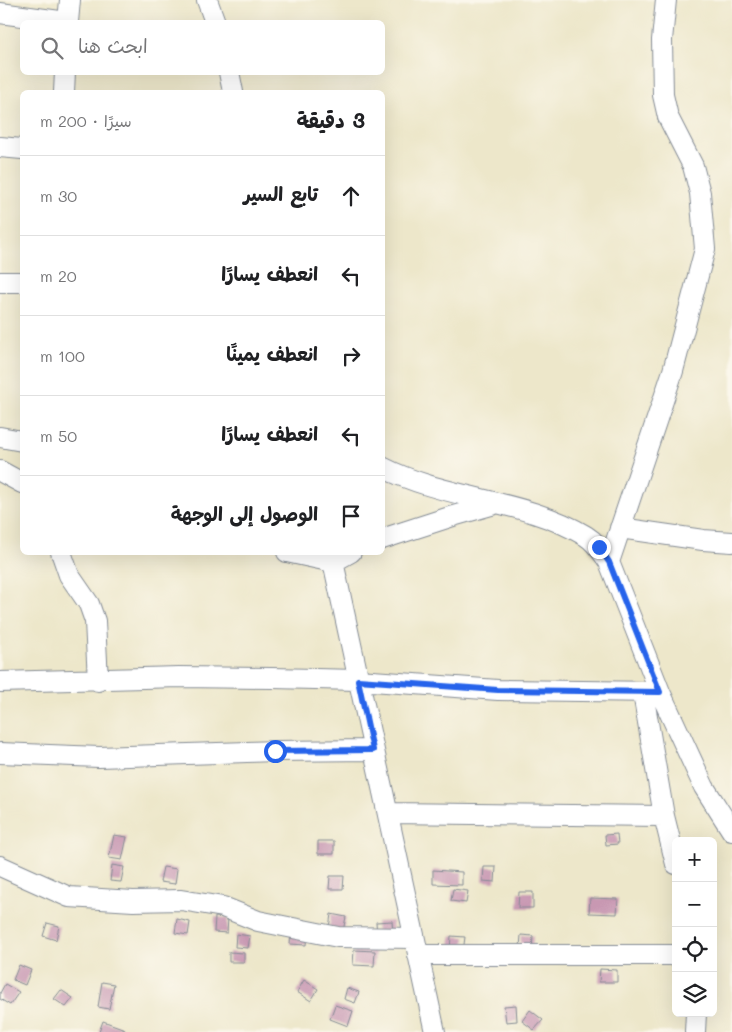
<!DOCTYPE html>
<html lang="ar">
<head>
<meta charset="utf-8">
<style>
  :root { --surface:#fff; --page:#f2f2f2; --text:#202124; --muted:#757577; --line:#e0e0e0 }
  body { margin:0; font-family:Mali,"Playpen Sans Arabic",sans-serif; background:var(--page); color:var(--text); direction:rtl }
  .controls { position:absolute; right:15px; bottom:15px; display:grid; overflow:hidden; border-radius:8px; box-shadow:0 5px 20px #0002 }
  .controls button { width:45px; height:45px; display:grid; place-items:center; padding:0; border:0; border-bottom:1px solid var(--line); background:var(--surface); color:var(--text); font:25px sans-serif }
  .stop { position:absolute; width:15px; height:15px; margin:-11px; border:4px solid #2563eb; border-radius:50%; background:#fff }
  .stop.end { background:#2563eb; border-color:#fff; box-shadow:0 1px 5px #0008 }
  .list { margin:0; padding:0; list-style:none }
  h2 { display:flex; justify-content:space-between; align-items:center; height:65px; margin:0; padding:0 20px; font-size:21px }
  h2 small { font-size:16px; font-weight:400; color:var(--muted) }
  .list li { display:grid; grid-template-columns:32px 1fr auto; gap:15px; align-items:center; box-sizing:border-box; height:80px; padding:0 20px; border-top:1px solid var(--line) }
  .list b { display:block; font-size:19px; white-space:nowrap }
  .list em { font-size:16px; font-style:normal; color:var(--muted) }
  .icon { flex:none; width:28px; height:28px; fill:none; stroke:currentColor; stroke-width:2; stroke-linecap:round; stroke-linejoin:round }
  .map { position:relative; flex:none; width:732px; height:1032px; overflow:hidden; direction:ltr }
  .search { position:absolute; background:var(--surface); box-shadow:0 5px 20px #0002; left:20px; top:20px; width:365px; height:55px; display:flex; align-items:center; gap:12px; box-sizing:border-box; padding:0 18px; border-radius:8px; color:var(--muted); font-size:19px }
  .panel { position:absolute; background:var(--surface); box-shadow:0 5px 20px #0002; left:20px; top:90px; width:365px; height:465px; border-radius:8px; direction:rtl }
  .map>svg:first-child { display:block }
  .building { fill:#c898b2 }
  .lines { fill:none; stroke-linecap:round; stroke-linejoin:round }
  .street-casing { stroke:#848b94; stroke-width:22 }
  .street { stroke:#fff; stroke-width:20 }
  .route { stroke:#2563eb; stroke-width:6 }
</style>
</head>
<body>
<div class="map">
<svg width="732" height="1032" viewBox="0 0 732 1032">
  <rect width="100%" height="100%" fill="#fbf7ec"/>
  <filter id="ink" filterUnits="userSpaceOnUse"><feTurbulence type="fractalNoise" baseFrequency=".02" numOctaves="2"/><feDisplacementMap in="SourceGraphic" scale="10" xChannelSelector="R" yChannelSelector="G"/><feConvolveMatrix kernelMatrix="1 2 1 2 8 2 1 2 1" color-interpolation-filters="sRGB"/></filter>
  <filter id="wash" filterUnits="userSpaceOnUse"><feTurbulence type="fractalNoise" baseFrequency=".0096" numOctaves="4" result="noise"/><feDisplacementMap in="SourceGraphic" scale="20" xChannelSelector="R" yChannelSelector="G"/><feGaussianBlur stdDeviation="1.12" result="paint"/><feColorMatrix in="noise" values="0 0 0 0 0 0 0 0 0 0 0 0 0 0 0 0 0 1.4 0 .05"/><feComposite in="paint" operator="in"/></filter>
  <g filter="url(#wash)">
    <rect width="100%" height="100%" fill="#ede7ca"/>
    <g id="blocks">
      <path class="building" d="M617,834L618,844L606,845L605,835Z
        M114,835L127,837L122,860L109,858Z
        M318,841H334V854H318Z
        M112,865L124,867L121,882L110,881Z
        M163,867L177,869L175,884L160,882Z
        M484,867H496L495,882L483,881Z
        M433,870L462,872V885L433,884Z
        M330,876H344L343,889H329Z
        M453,889L468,891L466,903L451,901Z
        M519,892H533V908H518Z
        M590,898L618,899L617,914L589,913Z
        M331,914L346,917L343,931L329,928Z
        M215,917L228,918L227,933L214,932Z
        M177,919L190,922L188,935L175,933Z
        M392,921L393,934L377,935L376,922Z
        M47,923L59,926L56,940L43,936Z
        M291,932L307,934L306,945L290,944Z
        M236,934L250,936L248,948L235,947Z
        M521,935L533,936L532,950L520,948Z
        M451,936L465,937L463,952L450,950Z
        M354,950L375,951L374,966L353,965Z
        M229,952L244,953V962H229Z
        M19,965L31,970L25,985L13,980Z
        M600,969L617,970V982H599Z
        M304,980L318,989L311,1001L297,992Z
        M102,982L114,984L109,1009L98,1007Z
        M5,984L19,992L10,1005L0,999V993Z
        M347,988L359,992L355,1003L344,999Z
        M61,990L73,998L66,1007L54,999Z
        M335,1005L353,1011L348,1026L330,1019Z
        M516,1005L517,1021L506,1022L504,1006Z
        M530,1010L543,1020L534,1030L522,1021Z
        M103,1021L125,1029L124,1032H99Z"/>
    </g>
  </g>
  <g filter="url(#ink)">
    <use href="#blocks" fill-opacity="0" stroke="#848b94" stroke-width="1"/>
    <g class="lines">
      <g class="street-casing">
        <path id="street" d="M207,0L215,22
          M0,13L67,22
          M68,22L70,0
          M229,72L233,92
          M64,92L65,72
          M0,147L22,149
          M0,282H22
          M0,437L22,441
          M382,467C446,500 525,499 586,536C596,542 602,552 609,562L660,692L704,787L732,831
          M0,471L22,483
          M620,528L703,540L732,542
          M382,539L453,516L495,504
          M61,552L69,575L89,604L95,621L98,681
          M287,552L333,562L351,552
          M331,552L435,1032
          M609,562L673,371L705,249L700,193L693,166L668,117L663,95L662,40L666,0
          M0,682L179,677L272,678L358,680L498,690L660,692
          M643,693L664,816L676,864
          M0,753L99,757L275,751L373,750
          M388,813L664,816
          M0,866L69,897L133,901L181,900L223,907L258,921L338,937L414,938
          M418,955H676
          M695,1032L696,1013"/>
      </g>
      <use href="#street" class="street"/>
    </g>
  </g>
  <g class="lines" filter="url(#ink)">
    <path class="route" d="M275,751L373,750L358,680L498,690L660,692L609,562L599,547"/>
  </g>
</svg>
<div class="controls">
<button>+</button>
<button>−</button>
<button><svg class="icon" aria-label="locate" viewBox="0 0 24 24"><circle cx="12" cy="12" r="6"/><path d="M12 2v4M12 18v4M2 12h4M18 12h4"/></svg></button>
<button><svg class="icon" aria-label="layers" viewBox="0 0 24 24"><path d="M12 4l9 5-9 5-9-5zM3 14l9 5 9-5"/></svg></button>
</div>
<div class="stop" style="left:275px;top:751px"></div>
<div class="stop end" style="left:599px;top:547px"></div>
<div class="search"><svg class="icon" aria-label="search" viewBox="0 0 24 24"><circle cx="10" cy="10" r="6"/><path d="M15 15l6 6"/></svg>ابحث هنا</div>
<section class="panel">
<h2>3 دقيقة<small>سيرًا · 200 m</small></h2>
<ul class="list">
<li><svg class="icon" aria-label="ahead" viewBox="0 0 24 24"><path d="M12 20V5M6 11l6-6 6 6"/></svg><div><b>تابع السير</b></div><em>30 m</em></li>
<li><svg class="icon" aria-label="left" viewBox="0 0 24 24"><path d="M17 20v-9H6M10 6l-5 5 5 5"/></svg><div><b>انعطف يسارًا</b></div><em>20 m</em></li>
<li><svg class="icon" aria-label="right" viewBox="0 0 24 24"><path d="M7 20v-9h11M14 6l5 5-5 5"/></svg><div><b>انعطف يمينًا</b></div><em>100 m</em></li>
<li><svg class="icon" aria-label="left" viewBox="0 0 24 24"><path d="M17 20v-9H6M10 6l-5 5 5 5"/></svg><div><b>انعطف يسارًا</b></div><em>50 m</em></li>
<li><svg class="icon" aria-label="arrive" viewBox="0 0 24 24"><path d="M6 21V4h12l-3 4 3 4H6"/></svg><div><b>الوصول إلى الوجهة</b></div></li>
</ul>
</section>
</div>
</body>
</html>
